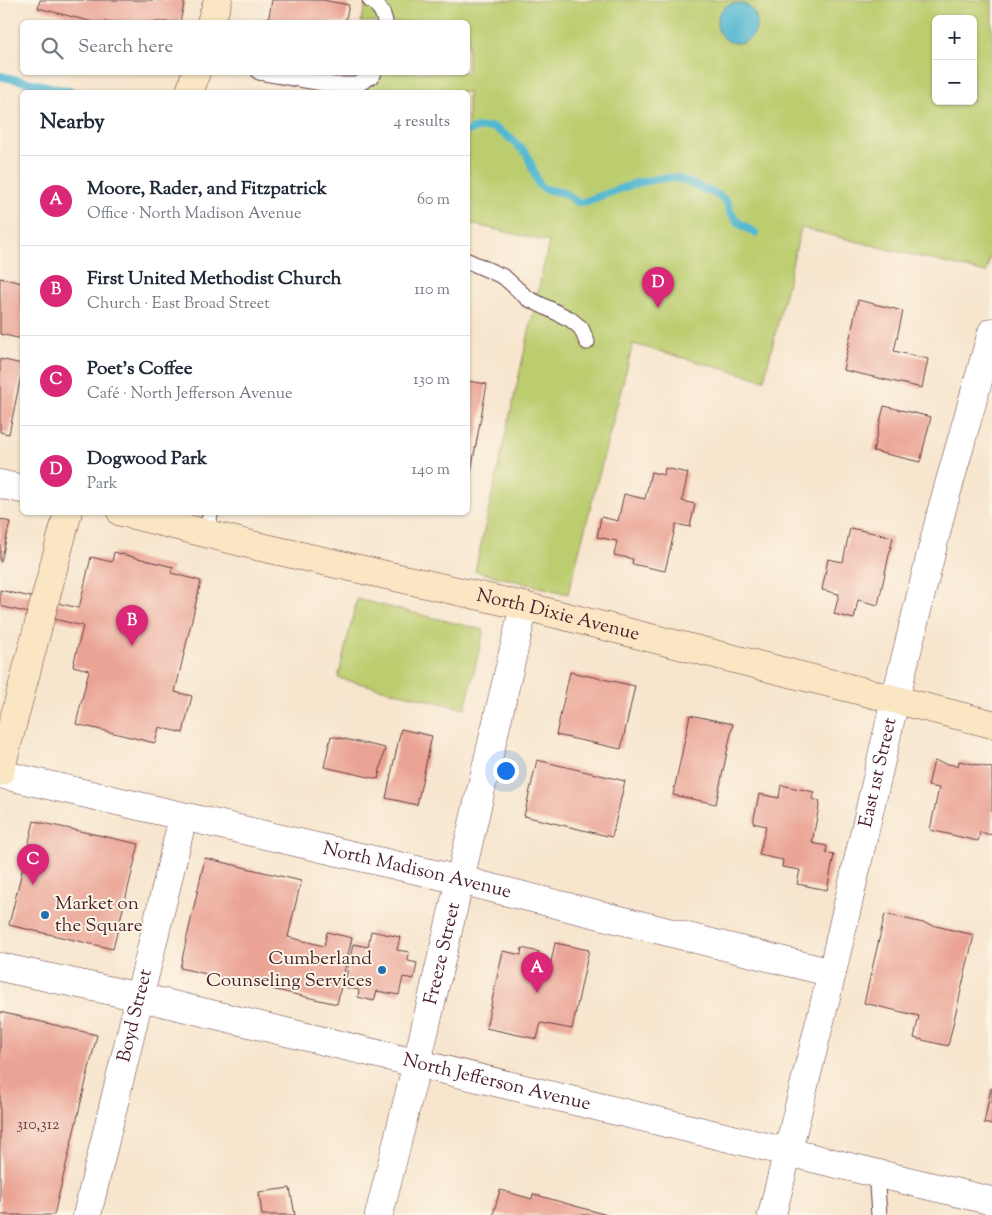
<!DOCTYPE html>
<html lang="en">
<head>
<meta charset="utf-8">
<style>
  :root { --surface:#fff; --page:#f2f2f3; --text:#1f2937; --muted:#747a83; --line:#e0e1e3; --accent:#db2777 }
  body { margin:0; font-family:"Sorts Mill Goudy",serif; background:var(--page); color:var(--text) }
  .controls { position:absolute; right:15px; top:15px; display:grid; overflow:hidden; border-radius:8px; box-shadow:0 1px 4px #0004 }
  .controls button { width:45px; height:45px; display:grid; place-items:center; padding:0; border:0; border-bottom:1px solid var(--line); background:var(--surface); color:var(--text); font:25px sans-serif }
  .you { position:absolute; left:505px; top:770px; width:18px; height:18px; margin:-12px; border:4px solid #fff; border-radius:50%; background:#1a73e8; box-shadow:0 0 0 8px #1a73e833 }
  .badge { display:grid; place-items:center; width:32px; height:32px; border-radius:50%; background:var(--accent); color:#fff; font-size:16px; font-weight:700 }
  .pin { position:absolute; translate:-50% -41px; filter:drop-shadow(0 1px 2px #0008) }
  .pin::after { content:''; position:absolute; top:26px; width:18px; height:15px; background:inherit; clip-path:polygon(0 0,100% 0,50% 100%) }
  .list { margin:0; padding:0; list-style:none }
  h2 { display:flex; justify-content:space-between; align-items:center; height:65px; margin:0; padding:0 20px; font-size:21px }
  h2 small { font-size:16px; font-weight:400; color:var(--muted) }
  .list li { display:grid; grid-template-columns:32px 1fr auto; gap:15px; align-items:center; box-sizing:border-box; height:90px; padding:0 20px; border-top:1px solid var(--line) }
  .list b { display:block; font-size:19px; white-space:nowrap }
  .list p { margin:0; font-size:16px; white-space:nowrap; color:var(--muted) }
  .list em { font-size:16px; font-style:normal; color:var(--muted) }
  .icon { flex:none; width:28px; height:28px; fill:none; stroke:currentColor; stroke-width:2; stroke-linecap:round; stroke-linejoin:round }
  .map { position:relative; flex:none; width:992px; height:1215px; overflow:hidden }
  .search { position:absolute; background:var(--surface); box-shadow:0 1px 4px #0004; left:20px; top:20px; width:450px; height:55px; display:flex; align-items:center; gap:12px; box-sizing:border-box; padding:0 18px; border-radius:8px; color:var(--muted); font-size:19px }
  .panel { position:absolute; background:var(--surface); box-shadow:0 1px 4px #0004; left:20px; top:90px; width:450px; height:425px; border-radius:8px }
  .map>svg:first-child { display:block }
  .green { fill:#bccd70; stroke:#83764e; fill-rule:evenodd }
  .water { fill:#53b8d1; stroke:#4e6c7e }
  .lines { fill:none; stroke-linecap:round; stroke-linejoin:round }
  .stream { stroke:#53b8d1; stroke-width:8 }
  .building { fill:#eaa394 }
  .lane-casing { stroke:#643d43; stroke-width:17 }
  .street-casing { stroke:#643d43; stroke-width:29 }
  .secondary-casing { stroke:#643d43; stroke-width:29 }
  .lane { stroke:#fff; stroke-width:15 }
  .street { stroke:#fff; stroke-width:28 }
  .secondary { stroke:#fbe6c3; stroke-width:28 }
  .poi-dot { fill:#1f6fb2; stroke:#fcf5e5; stroke-width:2 }
  .labels { text-anchor:middle; dominant-baseline:central; stroke-width:4; stroke-linejoin:round; paint-order:stroke }
  .number-label { font-size:16px; fill:#724045 }
  .street-label { font-size:19px; fill:#4a1f2b; stroke:#fcf5e5 }
  .poi-label { font-size:19px; fill:#4a1f2b; stroke:#fcf5e5; text-anchor:start }
</style>
</head>
<body>
<div class="map">
<svg width="992" height="1215" viewBox="0 0 992 1215">
  <rect width="100%" height="100%" fill="#fcf5e5"/>
  <filter id="ink" filterUnits="userSpaceOnUse"><feTurbulence type="fractalNoise" baseFrequency=".02" numOctaves="2"/><feDisplacementMap in="SourceGraphic" scale="10" xChannelSelector="R" yChannelSelector="G"/><feConvolveMatrix kernelMatrix="1 2 1 2 8 2 1 2 1" color-interpolation-filters="sRGB"/></filter>
  <filter id="wash" filterUnits="userSpaceOnUse"><feTurbulence type="fractalNoise" baseFrequency=".0096" numOctaves="4" result="noise"/><feDisplacementMap in="SourceGraphic" scale="20" xChannelSelector="R" yChannelSelector="G"/><feGaussianBlur stdDeviation="1.12" result="paint"/><feColorMatrix in="noise" values="0 0 0 0 0 0 0 0 0 0 0 0 0 0 0 0 0 1.4 0 .05"/><feComposite in="paint" operator="in"/></filter>
  <g filter="url(#wash)">
    <rect width="100%" height="100%" fill="#f7e5cd"/>
    <path class="green" d="M367,0H992V250L986,273L801,228L764,380L633,344L568,594L475,571L549,242L468,223V92H344L349,73L468,72V22H361ZM936,19H973V101H936Z
      M357,599L484,630L465,709L338,678Z"/>
    <path class="water" d="M717 23a20 20 0 1 1 40 0a20 20 0 1 1-40 0Z"/>
    <g class="lines">
      <path class="stream" d="M0,76L73,92
        M468,131L477,128L493,127L510,138L527,154L539,185L545,189L564,193L577,202H584L636,183L663,178H678L718,195L727,202L730,212L739,223L755,233"/>
    </g>
    <g id="blocks">
      <path class="building" d="M40,0H185L180,22H93L38,8Z
        M272,0H323L349,5L345,22H268Z
        M0,278L22,283V339L0,334Z
        M858,300L903,311L894,351L928,359L922,388L843,370Z
        M0,359L22,364V371L9,434L0,432Z
        M468,381L487,384L470,477L468,476Z
        M884,406L931,417L920,462L873,451Z
        M665,468L688,473L682,501L695,504L690,527L676,524L665,571L632,564L633,559L614,555L617,541L597,537L601,517L618,521L624,494L645,499L651,472L664,475Z
        M0,519L10,522L1,562H0Z
        M850,528L893,537L878,605L858,600L854,619L834,614L839,594L822,590L828,559L843,562Z
        M114,552L173,567L171,573L201,581L175,692L192,696L183,733L159,727L155,743L76,724L89,670L73,666L83,626L0,606V590L79,608L91,557L112,562Z
        M570,672L635,686L621,749L556,735Z
        M690,715L733,724L716,804L673,795Z
        M401,729L432,736L417,805L386,798Z
        M331,736L385,748L378,779L324,767Z
        M537,760L625,781L612,837L524,816Z
        M934,761L958,766L959,761L992,768V835L980,832L978,841L930,830L939,788L928,786Z
        M781,785L814,792L812,799L820,801L812,843L827,846L826,853L834,855L827,890L797,884L800,870L782,867L783,860L759,855L766,826L753,823L759,794L779,798Z
        M34,821L139,844L113,949L9,925Z
        M205,858L301,881L288,937L324,946L327,932L352,938L337,1004L180,968Z
        M885,914L974,935L948,1046L914,1038L919,1016L864,1003Z
        M371,931L400,937L397,950L409,952L408,961L417,963L414,979L403,977L399,995L377,991L374,1001L358,997L359,990L344,987L353,944L368,947Z
        M555,943L589,950L572,1029L541,1023L537,1039L486,1028L503,951L521,955L522,948L539,952L537,960L551,962Z
        M0,1012L97,1035L54,1215H0Z
        M991,1088H992V1125L984,1123Z
        M290,1188L295,1215H262L259,1192Z
        M500,1190L532,1199L533,1194L607,1215H493Z"/>
    </g>
  </g>
  <g filter="url(#ink)">
    <use href="#blocks" fill-opacity="0" stroke="#643d43" stroke-width="1"/>
    <g class="lines">
      <g class="lane-casing">
        <path id="lane" d="M370,0C378,4 384,14 385,22
          M259,72L334,85H357L373,75L374,72
          M468,261L504,277L527,298L570,319L581,328L587,342
          M205,534L211,512
          M876,1172L879,1215"/>
      </g>
      <g class="street-casing">
        <g id="street">
          <path d="M0,484L22,489"/>
          <path id="s1" d="M0,774L460,880L832,973"/>
          <path id="s2" d="M0,967L140,997L992,1201"/>
          <path id="s3" d="M87,1215L183,817"/>
          <path id="s4" d="M379,1215L417,1063L524,606"/>
          <path id="s5" d="M772,1215L832,973L895,700L942,509L992,332"/>
        </g>
      </g>
      <g class="secondary-casing">
        <g id="secondary">
          <path d="M211,22L218,0"/>
          <path d="M190,92L196,72"/>
          <path id="s6" d="M121,512L252,545L524,606L992,724"/>
          <path d="M0,772L68,512"/>
        </g>
      </g>
      <use href="#lane" class="lane"/>
      <use href="#street" class="street"/>
      <use href="#secondary" class="secondary"/>
    </g>
  </g>
  <g class="poi-dot">
    <circle cx="45" cy="915" r="5"/>
    <circle cx="382" cy="970" r="5"/>
  </g>
  <g class="labels">
    <g class="number-label">
      <text x="38" y="1125">310,312</text>
    </g>
    <g class="street-label">
      <text stroke="none"><textPath href="#s6" startOffset="449">North Dixie Avenue</textPath></text>
      <text stroke="none"><textPath href="#s5" startOffset="455">East 1st Street</textPath></text>
      <text stroke="none"><textPath href="#s1" startOffset="428">North Madison Avenue</textPath></text>
      <text stroke="none"><textPath href="#s4" startOffset="269">Freeze Street</textPath></text>
      <text stroke="none"><textPath href="#s3" startOffset="205">Boyd Street</textPath></text>
      <text stroke="none"><textPath href="#s2" startOffset="510">North Jefferson Avenue</textPath></text>
    </g>
    <g class="poi-label">
      <text x="55" y="904">Market on<tspan x="55" dy="22">the Square</tspan></text>
      <text x="372" y="959" text-anchor="end">Cumberland<tspan x="372" dy="22">Counseling Services</tspan></text>
    </g>
  </g>
</svg>
<div class="controls">
<button>+</button>
<button>−</button>
</div>
<div class="you"></div>
<div class="pin badge" style="left:537px;top:993px">A</div>
<div class="pin badge" style="left:132px;top:646px">B</div>
<div class="pin badge" style="left:33px;top:885px">C</div>
<div class="pin badge" style="left:658px;top:308px">D</div>
<div class="search"><svg class="icon" aria-label="search" viewBox="0 0 24 24"><circle cx="10" cy="10" r="6"/><path d="M15 15l6 6"/></svg>Search here</div>
<section class="panel">
<h2>Nearby<small>4 results</small></h2>
<ul class="list">
<li><span class="badge">A</span><div><b>Moore, Rader, and Fitzpatrick</b><p>Office · North Madison Avenue</p></div><em>60 m</em></li>
<li><span class="badge">B</span><div><b>First United Methodist Church</b><p>Church · East Broad Street</p></div><em>110 m</em></li>
<li><span class="badge">C</span><div><b>Poet's Coffee</b><p>Café · North Jefferson Avenue</p></div><em>130 m</em></li>
<li><span class="badge">D</span><div><b>Dogwood Park</b><p>Park</p></div><em>140 m</em></li>
</ul>
</section>
</div>
</body>
</html>
